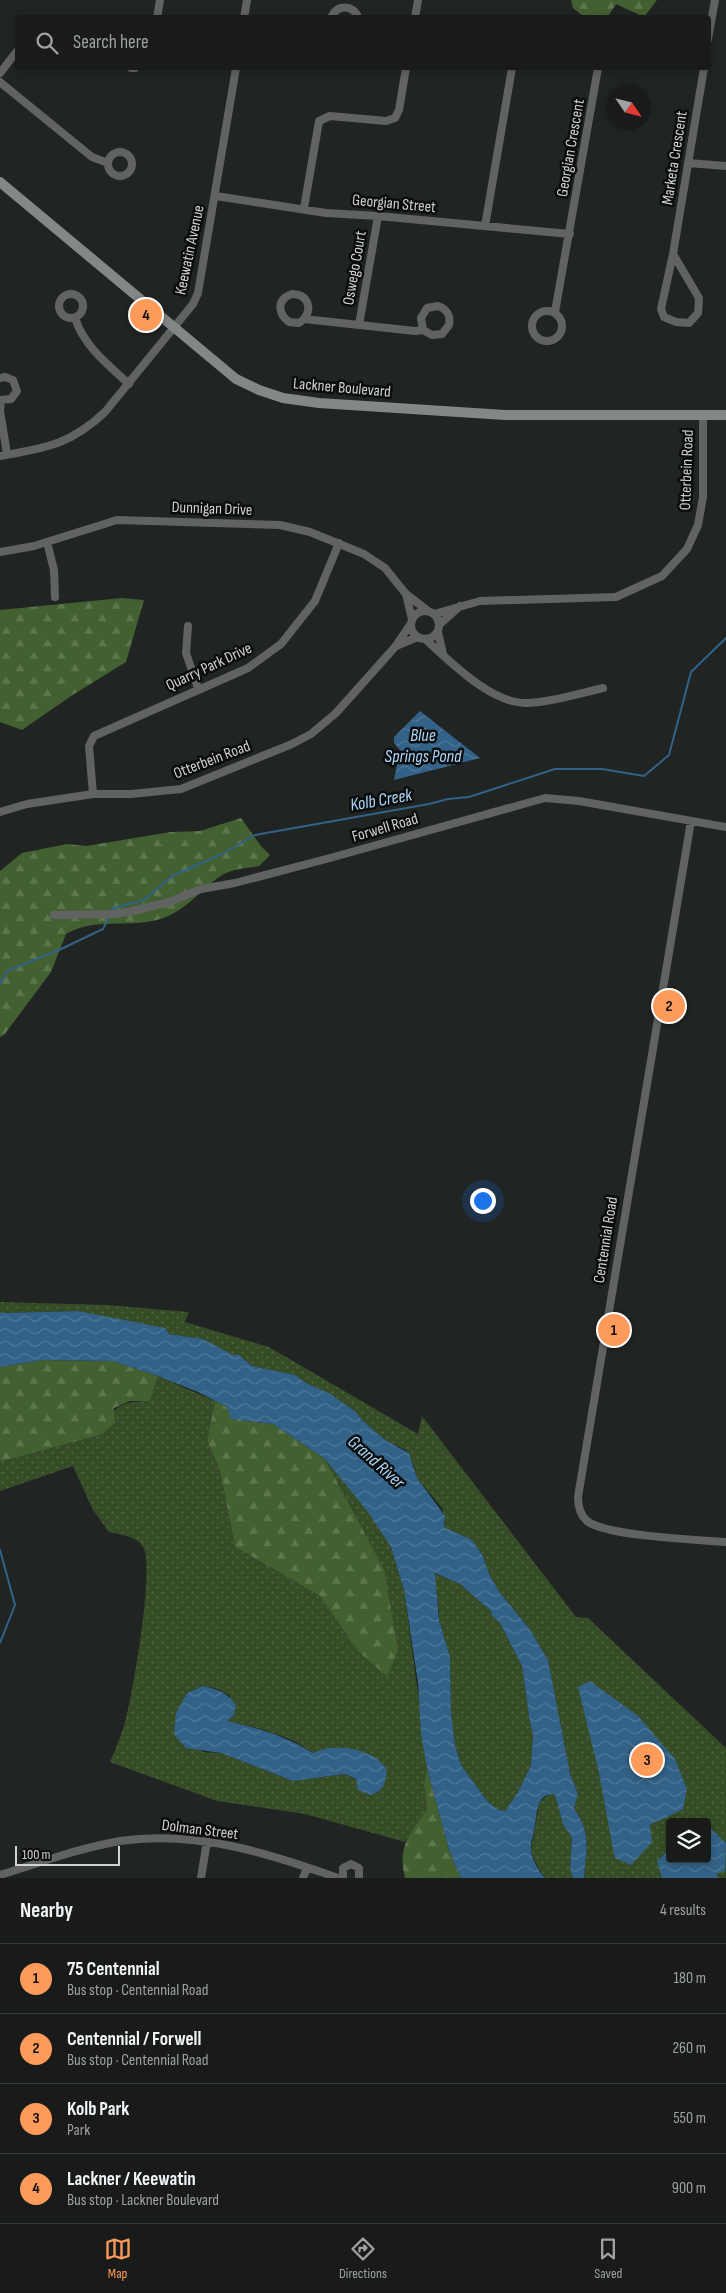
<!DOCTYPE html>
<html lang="en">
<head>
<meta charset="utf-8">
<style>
  :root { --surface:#181b1a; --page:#252827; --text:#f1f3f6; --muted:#9fa1a2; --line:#363939; --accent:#ff9b5a }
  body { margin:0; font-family:"Sofia Sans Condensed",sans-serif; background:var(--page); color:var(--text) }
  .controls { position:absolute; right:15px; bottom:15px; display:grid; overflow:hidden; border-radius:5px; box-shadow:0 2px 8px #0003 }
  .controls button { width:45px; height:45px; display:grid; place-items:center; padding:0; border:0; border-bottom:1px solid var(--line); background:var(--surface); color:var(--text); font:25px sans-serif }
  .compass { position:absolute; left:606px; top:85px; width:45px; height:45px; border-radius:50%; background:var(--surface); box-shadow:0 2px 8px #0003; rotate:125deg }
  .scale { position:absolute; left:15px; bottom:12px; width:105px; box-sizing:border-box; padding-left:5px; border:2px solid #cfd2d1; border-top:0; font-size:14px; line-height:18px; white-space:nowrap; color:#cfd2d1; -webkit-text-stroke:4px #0b0d0c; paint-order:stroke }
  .you { position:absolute; left:482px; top:1200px; width:18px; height:18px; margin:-12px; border:4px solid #fff; border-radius:50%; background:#1a73e8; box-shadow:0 0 0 8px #1a73e833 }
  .badge { display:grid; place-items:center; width:32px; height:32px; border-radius:50%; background:var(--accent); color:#111; font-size:16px; font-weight:700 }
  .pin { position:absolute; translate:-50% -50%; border:2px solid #fff; box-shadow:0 1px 5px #0006 }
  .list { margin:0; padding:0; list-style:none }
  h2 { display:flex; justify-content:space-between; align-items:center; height:65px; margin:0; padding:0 20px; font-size:21px }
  h2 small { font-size:16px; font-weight:400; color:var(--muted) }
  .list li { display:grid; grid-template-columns:32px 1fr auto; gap:15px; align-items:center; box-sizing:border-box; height:70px; padding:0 20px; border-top:1px solid var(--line) }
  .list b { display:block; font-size:19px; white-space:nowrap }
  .list p { margin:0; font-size:16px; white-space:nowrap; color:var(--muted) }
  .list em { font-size:16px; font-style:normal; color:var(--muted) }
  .icon { flex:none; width:28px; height:28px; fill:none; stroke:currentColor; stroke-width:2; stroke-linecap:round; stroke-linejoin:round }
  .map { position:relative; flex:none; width:726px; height:1878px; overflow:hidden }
  .search { position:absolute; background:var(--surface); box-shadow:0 2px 8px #0003; left:15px; right:15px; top:15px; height:55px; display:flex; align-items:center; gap:12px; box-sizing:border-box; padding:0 18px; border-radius:5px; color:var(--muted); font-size:19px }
  .sheet { height:345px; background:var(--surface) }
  nav { display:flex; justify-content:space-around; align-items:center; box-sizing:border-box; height:70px; border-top:1px solid var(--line); background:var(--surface); font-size:14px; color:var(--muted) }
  nav a { display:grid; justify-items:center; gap:2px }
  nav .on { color:var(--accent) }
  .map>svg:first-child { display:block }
  .grass { fill:url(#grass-dots); fill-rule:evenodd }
  .forest { fill:url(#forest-firs) }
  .water { fill:url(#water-waves); fill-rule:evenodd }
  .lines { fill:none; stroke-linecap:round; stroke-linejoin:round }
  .stream { stroke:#326287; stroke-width:2 }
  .street { stroke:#616363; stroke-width:8 }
  .secondary { stroke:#848788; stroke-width:10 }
  .labels { text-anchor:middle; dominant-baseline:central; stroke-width:5; stroke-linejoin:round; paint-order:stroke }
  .street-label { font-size:16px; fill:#cfd2d1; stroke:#0b0d0c }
  .water-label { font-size:18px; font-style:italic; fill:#acd6f9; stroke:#0b0d0c }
</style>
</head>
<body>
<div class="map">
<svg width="726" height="1878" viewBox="0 0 726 1878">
  <defs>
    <pattern id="grass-dots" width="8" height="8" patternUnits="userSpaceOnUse" patternTransform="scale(1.25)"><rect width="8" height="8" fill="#354c26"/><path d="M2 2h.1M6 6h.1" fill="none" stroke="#516544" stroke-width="1.8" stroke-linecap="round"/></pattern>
    <pattern id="forest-firs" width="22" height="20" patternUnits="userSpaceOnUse" patternTransform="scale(1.25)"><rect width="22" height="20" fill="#436031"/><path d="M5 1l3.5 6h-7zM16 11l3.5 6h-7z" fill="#5d764e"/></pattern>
    <pattern id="water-waves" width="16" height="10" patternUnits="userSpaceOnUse" patternTransform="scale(1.25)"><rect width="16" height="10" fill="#326287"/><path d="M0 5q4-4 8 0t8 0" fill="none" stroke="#4f7897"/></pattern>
  </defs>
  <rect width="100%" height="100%" fill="#202423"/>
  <path class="grass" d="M0,1302L108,1305L189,1312L185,1322L269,1347L418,1434L422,1416L576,1617L588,1618L726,1748V1878H584C586,1848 592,1834 574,1808L578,1794L570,1773L548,1660L529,1628L500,1593L489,1574L483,1556L472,1540L444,1527L445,1521L442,1508L417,1478L413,1463L406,1450L385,1440L362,1420L356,1412L329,1393L306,1383L295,1375L252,1366L239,1355H233L203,1339L169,1334L78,1311L0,1313ZM670,1822H707V1859H670Z
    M158,1376L215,1401L207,1441L220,1470L235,1547L320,1596L358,1651L384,1569L325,1459L355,1489L391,1547L404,1590L423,1731L427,1768L424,1784L427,1809L405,1842L305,1814L217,1801L110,1762C115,1750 120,1738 124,1726C132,1700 154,1571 144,1549C138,1536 122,1535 109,1532L93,1510L73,1466L0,1491V1462L100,1435C116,1406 116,1402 150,1401ZM203,1686L218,1689L230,1696L226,1721L261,1729L290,1739L380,1792L345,1774L293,1781L221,1753L203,1752L176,1713L187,1693Z
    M434,1573L460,1584L491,1611L492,1616L500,1623L522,1666L530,1723L533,1734L531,1765L518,1792L505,1811L499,1810L488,1802L461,1765L455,1745L451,1713L450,1657L439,1620V1611Z
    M550,1794L555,1795L563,1823L572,1838L570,1869L573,1878H545L535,1862L531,1850L539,1804L544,1798Z"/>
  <path class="forest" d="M571,0H657L644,17L616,4L607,18L584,17L573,8Z
    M122,598L144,600L126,662L71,696L22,730L0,722V610Z
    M241,818L261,846L270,855L259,866C247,868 233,869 222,875C198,891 184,915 152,921C122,927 95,918 66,934L51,972L4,1035L0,1037V871L22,853L67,844L86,846L171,832L200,831Z
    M43,1360L113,1361L158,1376L150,1401H130L114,1408L115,1423L100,1435L0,1462V1367Z
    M215,1401L227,1407L232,1419L273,1424L325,1459L384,1569L398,1650L387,1676L358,1651L320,1596L235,1547L220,1470L207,1441Z
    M427,1768L449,1850L461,1878H405C397,1846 410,1834 427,1809L424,1784Z"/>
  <path class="water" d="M420,711L480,758L394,780L400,750L394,743V737Z
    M78,1311L165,1328L169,1334L203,1339L233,1355H239L252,1366L295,1375L306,1383L329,1393L356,1412L362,1420L385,1440L409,1453L417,1478L445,1516L444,1527L472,1540L483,1556L489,1574L500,1593L529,1628L548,1660L570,1773L578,1794L574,1808C592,1835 586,1848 584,1878H573L570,1869L572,1838L563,1824L555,1795C535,1791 537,1819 534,1831C533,1837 530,1844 531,1850C532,1860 539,1871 545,1878H461L449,1850L427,1768L421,1734L418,1683L404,1590L391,1547L368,1512L325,1459L273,1424L231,1419L227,1407L198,1392L158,1376L113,1361L43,1360L0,1367V1313ZM435,1573L460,1584L491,1611L492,1616L500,1623L522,1666L530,1723L533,1734L531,1765L518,1792L505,1811L499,1810L488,1802L461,1765L455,1745L451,1713L450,1657L439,1620Z
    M590,1681L638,1716L675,1759L687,1789L683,1809L663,1819L650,1824L652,1842L631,1865L615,1858L613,1849L599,1773L578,1687Z
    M203,1686C217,1689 227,1692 236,1705L234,1715L227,1721C261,1729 283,1735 313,1753C331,1744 359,1747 376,1758C380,1761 384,1766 387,1770C385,1783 385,1790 371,1795L358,1790L356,1779L345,1774L293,1781L221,1753L186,1748L174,1734L176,1713L187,1693Z
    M707,1825L726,1843L725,1871L716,1874L718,1878H662L657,1861L670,1849V1859H707Z"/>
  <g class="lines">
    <path class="stream" d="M111,912L113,908L144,900L172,876L222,854L255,835L429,804L448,799L469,797L555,769H602L644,776L669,755L691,672L726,638
      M0,984L7,971L59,950L103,929L109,917
      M0,1550L15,1605L0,1643"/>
    <path class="street" d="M157,18L160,0
      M244,18L247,0
      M331,18C337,4 352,4 359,18
      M415,18L418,0
      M708,39L715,0
      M131,68H135
      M0,73L18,50
      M0,82L92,157L108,163
      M108 164a12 12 0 1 1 24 0a12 12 0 1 1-24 0Z
      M688,163L726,166
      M216,196L326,213L378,216L570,234
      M304,208L319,121L330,116L386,121L395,118L399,110L406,68
      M485,226L512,68
      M673,254L699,298L698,313L689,323L676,322L664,317L661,309L673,254L704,68
      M59 306a12 12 0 1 1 24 0a12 12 0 1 1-24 0Z
      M532 326a15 15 0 1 1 30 0a15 15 0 1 1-30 0Z
      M555,312L598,68
      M75,318C84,346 107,364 129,384
      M304,319C313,307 307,294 292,294C277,299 277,313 289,322L299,323L304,319L415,331L423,330L432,335L442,334L449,325C451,316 447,309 438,306L427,308L421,318L423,330
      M359,325L378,216
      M0,378L5,377L13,380L17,391L11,399L0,400
      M1,400L0,411L7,454
      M0,456C45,448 70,445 105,412L193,304L198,293L236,68
      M47,542L54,570L55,597
      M0,552L34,546L117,520L280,525L310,532L364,554L385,568L406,594L428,611
      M406,594L412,619
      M411 625a14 14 0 1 1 28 0a14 14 0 1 1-28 0Z
      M434,614L480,601L616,597L662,576L687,549L698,525L703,497V415
      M440,624L460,606
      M188,626L186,653L198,688
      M438,632L443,654
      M425,639C450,661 491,704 527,703C549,703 581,693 603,688
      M396,646L418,637
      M93,794L89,746L94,736L248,668L281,644L315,601L339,543
      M0,812L27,804L93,794H131L181,789L292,744L311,734L336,713L395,647L410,625
      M691,821L578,1497C578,1505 580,1515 587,1521C606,1536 699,1540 726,1542
      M54,915L115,914L133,911L169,902L201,889L235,883L330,858L545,798L579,801L726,827
      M0,1875C40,1863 79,1848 120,1841C195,1830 269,1853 338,1878
      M201,1878L207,1841
      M303,1878L307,1868
      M343,1878V1868L351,1864L359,1868V1878"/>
    <path class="secondary" d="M0,182L236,379L259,390L283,398L319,403L505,415H726"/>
  </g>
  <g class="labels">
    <g class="street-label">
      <text transform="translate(571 148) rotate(-80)">Georgian Crescent</text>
      <text transform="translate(675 158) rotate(-81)">Marketa Crescent</text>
      <text transform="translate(394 204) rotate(5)">Georgian Street</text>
      <text transform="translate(190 250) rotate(-78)">Keewatin Avenue</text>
      <text transform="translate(355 268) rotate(-80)">Oswego Court</text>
      <text transform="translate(342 388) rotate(5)">Lackner Boulevard</text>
      <text transform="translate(687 470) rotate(-88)">Otterbein Road</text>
      <text transform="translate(212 509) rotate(2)">Dunnigan Drive</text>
      <text transform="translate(209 667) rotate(-25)">Quarry Park Drive</text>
      <text transform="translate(212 760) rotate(-21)">Otterbein Road</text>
      <text transform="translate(385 828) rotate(-16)">Forwell Road</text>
      <text transform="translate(606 1240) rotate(-81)">Centennial Road</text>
      <text transform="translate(200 1830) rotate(7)">Dolman Street</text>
    </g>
    <g class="water-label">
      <text x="423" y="735">Blue<tspan x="423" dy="21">Springs Pond</tspan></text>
      <text transform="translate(381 800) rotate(-10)">Kolb Creek</text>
      <text transform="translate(376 1462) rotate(42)">Grand River</text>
    </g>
  </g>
</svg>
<div class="controls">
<button><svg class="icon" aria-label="layers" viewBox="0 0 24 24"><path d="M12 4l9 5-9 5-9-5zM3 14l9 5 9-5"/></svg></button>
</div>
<svg class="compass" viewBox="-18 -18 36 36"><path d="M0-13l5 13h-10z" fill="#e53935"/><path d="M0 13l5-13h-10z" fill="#9fa1a2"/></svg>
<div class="scale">100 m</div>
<div class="you"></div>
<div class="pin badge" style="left:614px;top:1330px">1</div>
<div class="pin badge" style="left:669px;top:1006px">2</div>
<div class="pin badge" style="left:647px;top:1760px">3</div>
<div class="pin badge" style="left:146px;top:315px">4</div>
<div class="search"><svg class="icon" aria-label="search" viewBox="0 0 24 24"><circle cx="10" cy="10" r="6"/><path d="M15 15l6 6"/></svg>Search here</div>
</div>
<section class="sheet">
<h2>Nearby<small>4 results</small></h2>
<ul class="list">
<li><span class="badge">1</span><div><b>75 Centennial</b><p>Bus stop · Centennial Road</p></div><em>180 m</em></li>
<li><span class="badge">2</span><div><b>Centennial / Forwell</b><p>Bus stop · Centennial Road</p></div><em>260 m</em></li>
<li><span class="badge">3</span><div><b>Kolb Park</b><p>Park</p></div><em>550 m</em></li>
<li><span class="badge">4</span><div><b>Lackner / Keewatin</b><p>Bus stop · Lackner Boulevard</p></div><em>900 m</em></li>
</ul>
</section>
<nav>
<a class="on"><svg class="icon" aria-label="map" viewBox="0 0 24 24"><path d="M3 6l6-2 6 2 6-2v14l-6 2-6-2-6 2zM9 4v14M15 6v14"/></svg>Map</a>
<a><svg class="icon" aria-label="directions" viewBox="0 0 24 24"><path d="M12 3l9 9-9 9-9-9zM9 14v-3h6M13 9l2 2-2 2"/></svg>Directions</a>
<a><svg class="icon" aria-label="saved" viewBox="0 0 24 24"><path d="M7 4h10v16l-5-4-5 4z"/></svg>Saved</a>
</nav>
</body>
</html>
